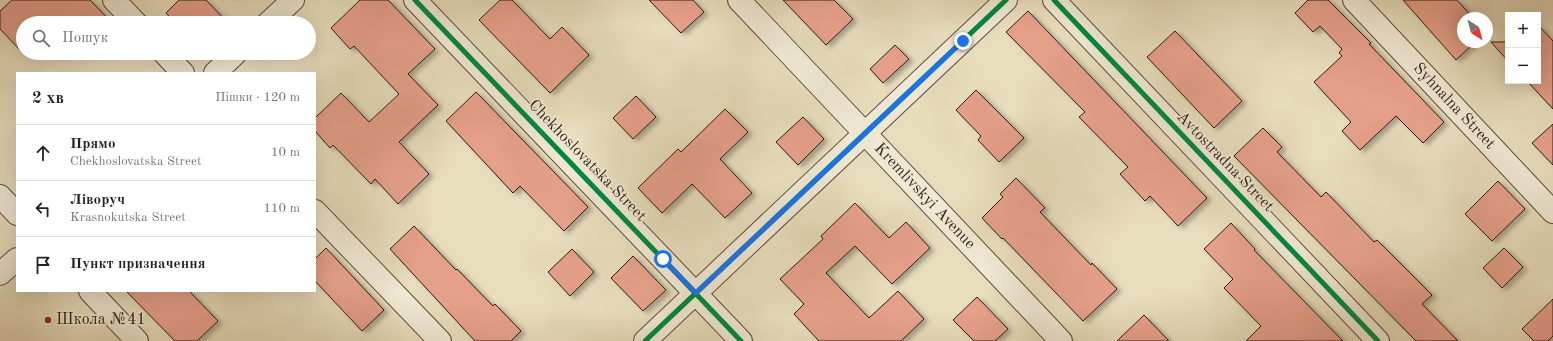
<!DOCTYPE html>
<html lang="uk">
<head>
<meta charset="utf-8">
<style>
  :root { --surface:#fff; --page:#f2f2f2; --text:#222; --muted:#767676; --line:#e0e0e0 }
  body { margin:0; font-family:"Old Standard TT",serif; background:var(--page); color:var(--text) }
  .controls { position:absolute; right:12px; top:12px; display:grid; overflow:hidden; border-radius:0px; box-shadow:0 4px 16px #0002 }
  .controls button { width:36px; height:36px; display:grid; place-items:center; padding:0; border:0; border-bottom:1px solid var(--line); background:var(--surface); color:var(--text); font:20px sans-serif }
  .compass { position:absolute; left:1457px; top:12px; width:36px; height:36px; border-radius:50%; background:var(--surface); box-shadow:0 4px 16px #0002; rotate:144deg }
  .stop { position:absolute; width:12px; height:12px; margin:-9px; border:3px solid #1a73e8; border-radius:50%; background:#fff }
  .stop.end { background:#1a73e8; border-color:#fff; box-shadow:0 1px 4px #0008 }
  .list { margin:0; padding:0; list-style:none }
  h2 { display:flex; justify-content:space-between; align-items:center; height:52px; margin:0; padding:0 16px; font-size:17px }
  h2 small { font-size:13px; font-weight:400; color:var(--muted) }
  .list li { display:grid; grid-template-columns:26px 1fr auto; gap:12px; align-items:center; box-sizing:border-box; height:56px; padding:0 16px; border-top:1px solid var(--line) }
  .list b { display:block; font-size:15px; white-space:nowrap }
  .list p { margin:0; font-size:13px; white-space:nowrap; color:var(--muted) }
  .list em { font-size:13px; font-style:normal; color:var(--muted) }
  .icon { flex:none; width:22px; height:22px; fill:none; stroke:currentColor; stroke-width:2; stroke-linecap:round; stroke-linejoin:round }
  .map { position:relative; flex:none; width:1553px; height:341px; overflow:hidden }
  .search { position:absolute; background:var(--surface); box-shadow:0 4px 16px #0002; left:16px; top:16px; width:300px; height:44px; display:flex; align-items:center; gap:10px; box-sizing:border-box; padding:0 14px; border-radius:22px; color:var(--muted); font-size:15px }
  .panel { position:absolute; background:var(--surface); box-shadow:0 4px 16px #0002; left:16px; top:72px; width:300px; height:220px; border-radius:0px }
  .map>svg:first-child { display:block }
  .building { fill:#e5a08a; stroke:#2f1c11; filter:url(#shadow) }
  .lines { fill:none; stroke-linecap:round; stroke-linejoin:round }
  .minor-casing { stroke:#5d4c3c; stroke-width:24 }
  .minor { stroke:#efe8d3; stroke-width:22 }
  .cycleway-casing { stroke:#efe8d3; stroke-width:8 }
  .cycleway { stroke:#00873e; stroke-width:5 }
  .route { stroke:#1a73e8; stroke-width:5 }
  .poi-dot { fill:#8f2418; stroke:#efe8d3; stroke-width:1.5 }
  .labels { text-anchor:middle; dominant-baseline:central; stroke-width:3.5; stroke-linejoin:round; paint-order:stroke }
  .street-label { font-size:16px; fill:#2f1c11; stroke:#efe8d3 }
  .poi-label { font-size:16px; fill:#2f1c11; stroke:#efe8d3; text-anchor:start }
</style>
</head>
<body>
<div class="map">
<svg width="1553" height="341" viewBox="0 0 1553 341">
  <defs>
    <filter id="shadow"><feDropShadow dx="4.5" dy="2.5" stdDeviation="2" flood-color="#0004"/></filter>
  </defs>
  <rect width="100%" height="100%" fill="#e7dcbc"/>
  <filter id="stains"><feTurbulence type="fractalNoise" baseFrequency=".005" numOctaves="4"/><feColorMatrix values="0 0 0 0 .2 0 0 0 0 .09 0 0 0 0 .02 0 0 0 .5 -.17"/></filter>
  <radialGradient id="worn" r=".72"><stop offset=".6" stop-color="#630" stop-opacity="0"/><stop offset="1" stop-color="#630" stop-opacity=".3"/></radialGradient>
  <path class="building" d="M12,0H90L112,23H23V53L0,29V11Z
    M179,0H206L228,23H175L166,13Z
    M360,0H388L435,49L408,74L438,105L399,142L429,174L398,204L375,179L371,184L333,145L330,148L315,131V118L341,93L369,122L399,94L354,46L350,49L331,28Z
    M500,0H512L550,39L562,27L589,55L550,93L479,20Z
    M649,0H693L704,12L681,33Z
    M783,0H834L853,19L826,45Z
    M1308,0H1328L1371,43L1369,44L1444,122L1423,143L1396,116L1360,150L1342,131L1351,122L1314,82L1342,56L1339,53L1342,49L1320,26L1313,32L1295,13Z
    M1403,0H1457L1473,18H1463V42H1475L1456,60Z
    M1028,11L1207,198L1178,226L1150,196L1145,201L1120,174L1128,167L1079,117L1085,112L1006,32Z
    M1538,25L1553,41V109L1527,81H1538Z
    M1175,31L1242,101L1214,128L1147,57Z
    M1491,42H1508V61Z
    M895,45L909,59L883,83L870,69Z
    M976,90L1024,138L999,162L978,140L981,136L956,110Z
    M476,92L588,207L564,231L520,186L513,193L446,121Z
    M636,96L656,117L633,139L613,118Z
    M725,109L748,132L720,159L752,193L725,218L692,184L662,213L638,188L678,149L681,152Z
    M803,117L824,139L798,165L776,142Z
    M1553,124V165L1532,143Z
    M1263,128L1282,147L1277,152L1321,197L1326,192L1374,242L1377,240L1432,295L1422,304L1458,341H1416L1234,156Z
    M1016,178L1045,208L1040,212L1091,265L1092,263L1117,289L1083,321L1003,238L1002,239L982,218L1003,197L1000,194Z
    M1498,181L1525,209L1492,241L1465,214Z
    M855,203L889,238L906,222L930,248L892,284L855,246L826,273L869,318L898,291L924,319L901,341H819L794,314L804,304L780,279L823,239L821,236Z
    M1231,223L1255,249L1254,250L1343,341H1246L1261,326L1224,288L1233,279L1204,249Z
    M414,226L456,270L457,269L493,306L495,304L521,331L511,341H475L390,249Z
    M326,248L384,310L362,331L315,281V259Z
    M1504,248L1523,267L1502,288L1483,268Z
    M572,249L594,272L570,296L548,272Z
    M633,256L666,290L643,311L611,278Z
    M126,291H189L218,321L197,341H175Z
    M977,297L1008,329L995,341H974L953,320Z
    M1553,299V336L1548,341H1534L1522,329Z
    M1144,315L1169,341H1117Z"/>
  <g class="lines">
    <g class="minor-casing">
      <g id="minor">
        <path d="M114,0L136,23"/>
        <path d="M415,0L741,341"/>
        <path id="s1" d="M739,0L1061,341"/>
        <path d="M1054,0L1378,341"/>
        <path id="s2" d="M1354,0L1553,212"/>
        <path d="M268,23L293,0"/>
        <path d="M164,53L183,73"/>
        <path d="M215,73L236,53"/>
        <path d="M0,196L17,214"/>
        <path d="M315,211L440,341"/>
        <path d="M0,274L17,259"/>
        <path d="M90,291L137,341"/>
        <path d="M645,341L1006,0"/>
      </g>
    </g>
    <use href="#minor" class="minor"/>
    <g class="cycleway-casing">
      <path id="cycleway" d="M415,0L741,341
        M1054,0L1378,341
        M645,341L1006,0"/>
    </g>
    <use href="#cycleway" class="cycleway"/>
  </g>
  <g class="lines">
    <path class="route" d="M663,259L696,293L963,41"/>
  </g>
  <circle class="poi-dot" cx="48" cy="320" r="4"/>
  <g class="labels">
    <g class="street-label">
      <text stroke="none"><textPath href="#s2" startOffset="146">Syhnalna Street</textPath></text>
      <text transform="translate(587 161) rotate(46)">Chekhoslovatska Street</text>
      <text transform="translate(1225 162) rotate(46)">Avtostradna Street</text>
      <text stroke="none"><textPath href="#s1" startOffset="270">Kremlivskyi Avenue</textPath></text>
    </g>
    <g class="poi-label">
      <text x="56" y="320">Школа №41</text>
    </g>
  </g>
  <rect width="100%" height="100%" filter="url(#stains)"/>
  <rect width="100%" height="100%" fill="url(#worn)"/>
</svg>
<div class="controls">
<button>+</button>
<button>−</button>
</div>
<svg class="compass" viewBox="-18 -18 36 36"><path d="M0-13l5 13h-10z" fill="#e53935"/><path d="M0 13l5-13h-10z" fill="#767676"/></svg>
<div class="stop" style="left:663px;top:259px"></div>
<div class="stop end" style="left:963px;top:41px"></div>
<div class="search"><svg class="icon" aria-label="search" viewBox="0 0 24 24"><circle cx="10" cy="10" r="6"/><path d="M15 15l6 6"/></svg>Пошук</div>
<section class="panel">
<h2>2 хв<small>Пішки · 120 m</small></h2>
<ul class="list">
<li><svg class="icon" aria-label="ahead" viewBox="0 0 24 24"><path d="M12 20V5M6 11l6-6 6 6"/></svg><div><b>Прямо</b><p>Chekhoslovatska Street</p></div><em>10 m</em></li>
<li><svg class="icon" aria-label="left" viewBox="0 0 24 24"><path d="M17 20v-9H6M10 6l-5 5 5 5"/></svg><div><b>Ліворуч</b><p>Krasnokutska Street</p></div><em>110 m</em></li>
<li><svg class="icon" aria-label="arrive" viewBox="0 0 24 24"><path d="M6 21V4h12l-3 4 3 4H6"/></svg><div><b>Пункт призначення</b></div></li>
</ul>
</section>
</div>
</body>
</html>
